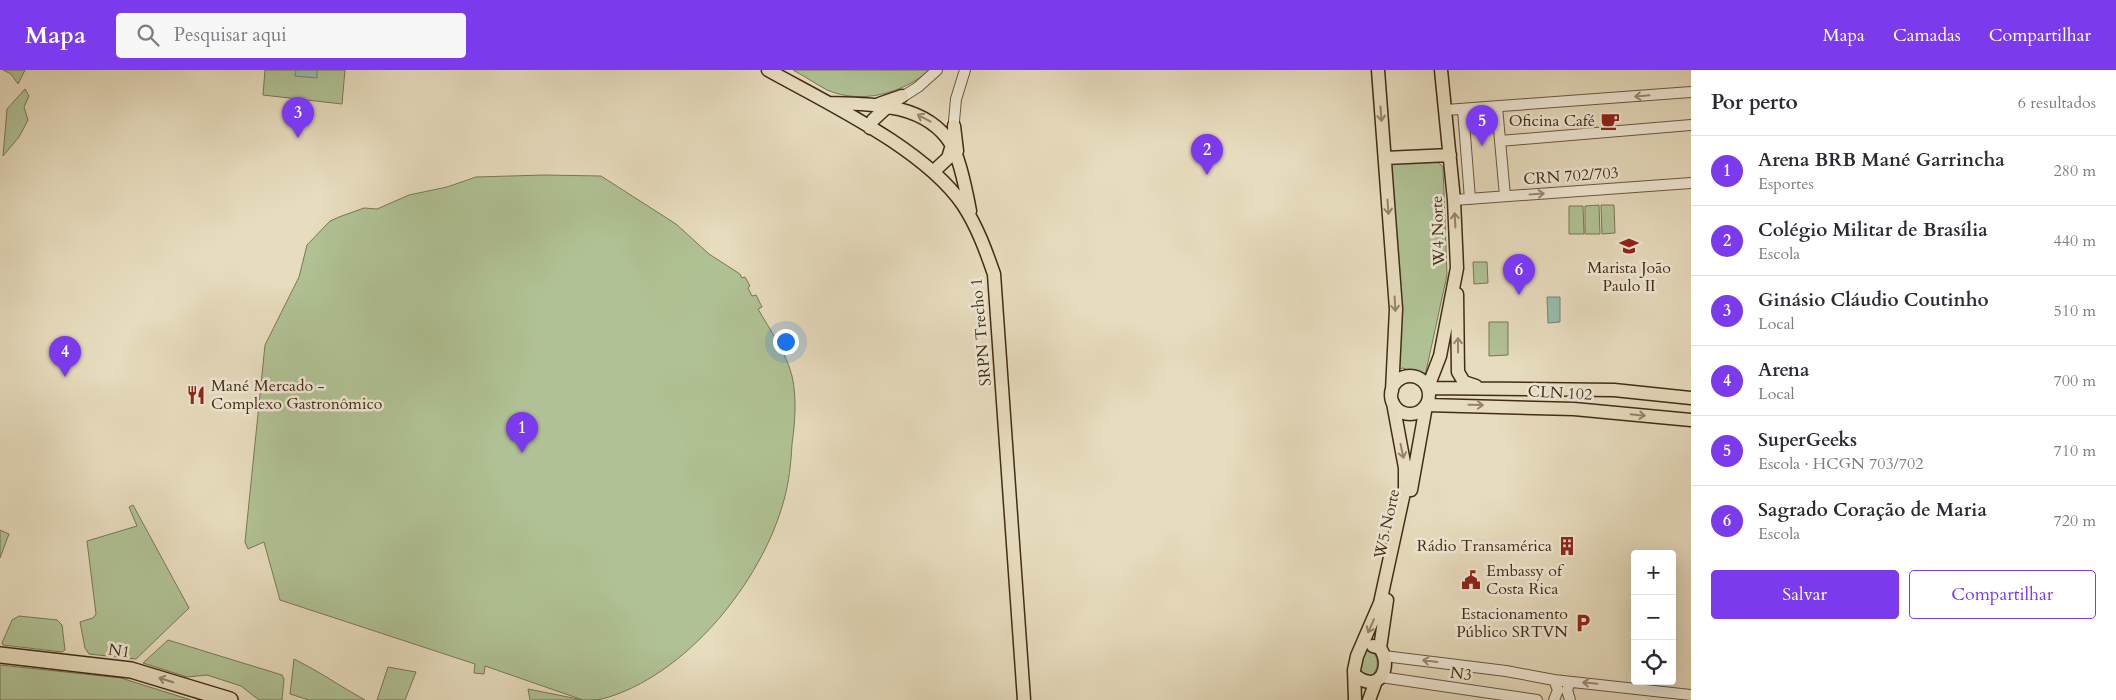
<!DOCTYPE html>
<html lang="pt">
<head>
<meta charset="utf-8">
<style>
  :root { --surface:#fff; --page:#f7f7f7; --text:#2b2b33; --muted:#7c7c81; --line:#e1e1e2; --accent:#7c3aed }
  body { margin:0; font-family:Cardo,serif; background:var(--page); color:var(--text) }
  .controls { position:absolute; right:15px; bottom:15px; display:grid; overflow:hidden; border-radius:5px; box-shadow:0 5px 20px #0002 }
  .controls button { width:45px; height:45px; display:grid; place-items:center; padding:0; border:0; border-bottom:1px solid var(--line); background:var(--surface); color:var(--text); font:25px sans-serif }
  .you { position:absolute; left:785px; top:271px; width:18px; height:18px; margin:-12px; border:4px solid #fff; border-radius:50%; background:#1a73e8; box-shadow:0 0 0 8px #1a73e833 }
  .badge { display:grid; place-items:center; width:32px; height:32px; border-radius:50%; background:var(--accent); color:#fff; font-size:16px; font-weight:700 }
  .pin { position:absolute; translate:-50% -41px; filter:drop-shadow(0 1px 2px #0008) }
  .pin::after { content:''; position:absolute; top:26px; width:18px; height:15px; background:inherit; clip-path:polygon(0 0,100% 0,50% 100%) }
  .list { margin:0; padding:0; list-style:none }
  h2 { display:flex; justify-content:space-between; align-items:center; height:65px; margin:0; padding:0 20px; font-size:21px }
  h2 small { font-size:16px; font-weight:400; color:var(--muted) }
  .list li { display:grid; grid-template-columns:32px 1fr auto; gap:15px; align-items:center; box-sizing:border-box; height:70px; padding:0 20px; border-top:1px solid var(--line) }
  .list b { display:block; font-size:19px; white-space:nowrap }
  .list p { margin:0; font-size:16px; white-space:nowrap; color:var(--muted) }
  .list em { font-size:16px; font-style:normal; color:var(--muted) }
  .actions { display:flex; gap:10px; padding:15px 20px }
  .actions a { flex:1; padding:11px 0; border:1px solid var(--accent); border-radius:5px; text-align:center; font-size:18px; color:var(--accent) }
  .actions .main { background:var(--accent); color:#fff }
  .icon { flex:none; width:28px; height:28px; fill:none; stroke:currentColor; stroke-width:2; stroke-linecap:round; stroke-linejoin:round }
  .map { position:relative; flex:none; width:1691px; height:630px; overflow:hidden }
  header { display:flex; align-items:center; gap:30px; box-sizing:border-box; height:70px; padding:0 25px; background:var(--accent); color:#fff }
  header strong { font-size:24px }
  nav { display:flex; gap:28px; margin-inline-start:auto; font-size:18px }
  .search { width:350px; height:45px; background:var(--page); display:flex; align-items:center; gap:12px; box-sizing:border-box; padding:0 18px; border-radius:5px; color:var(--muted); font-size:19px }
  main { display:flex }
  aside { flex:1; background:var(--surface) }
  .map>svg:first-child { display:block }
  .green { fill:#b0c295; stroke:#7a7756 }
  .water { fill:#97bcaf; stroke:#758272 }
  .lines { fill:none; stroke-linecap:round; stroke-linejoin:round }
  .minor-casing { stroke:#6c5840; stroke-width:12 }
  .major-casing { stroke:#432c16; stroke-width:15 }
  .highway-casing { stroke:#432c16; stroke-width:18 }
  .minor { stroke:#efe8d5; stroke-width:10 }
  .major { stroke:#e7dcbe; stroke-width:12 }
  .highway { stroke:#e7dcbe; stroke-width:15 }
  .oneway { stroke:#998a76 }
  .oneway2 { stroke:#95846a }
  .labels { text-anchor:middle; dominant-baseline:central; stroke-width:5; stroke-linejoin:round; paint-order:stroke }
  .poi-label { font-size:16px; fill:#432c16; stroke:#efe8d5; text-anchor:end }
  .street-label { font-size:16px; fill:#432c16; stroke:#efe8d5 }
</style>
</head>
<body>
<header>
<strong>Mapa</strong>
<div class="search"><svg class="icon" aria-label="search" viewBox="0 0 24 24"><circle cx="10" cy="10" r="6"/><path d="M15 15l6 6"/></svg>Pesquisar aqui</div>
<nav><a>Mapa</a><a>Camadas</a><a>Compartilhar</a></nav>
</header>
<main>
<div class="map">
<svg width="1691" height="630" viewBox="0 0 1691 630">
  <rect width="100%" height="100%" fill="#e7dcbe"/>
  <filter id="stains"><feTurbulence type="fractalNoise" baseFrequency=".004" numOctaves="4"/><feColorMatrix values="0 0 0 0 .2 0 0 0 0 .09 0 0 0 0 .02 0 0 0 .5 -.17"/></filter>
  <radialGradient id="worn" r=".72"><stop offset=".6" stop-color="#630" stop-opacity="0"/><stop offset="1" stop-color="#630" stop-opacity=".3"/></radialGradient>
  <path class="green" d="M3,0H25L18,14L11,4Z
    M265,0H345L342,34L263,25Z
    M793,0H930C903,23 862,35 827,20C816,14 804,6 793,0Z
    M25,19L29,26L24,37L28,50L19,67L3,86L7,39Z
    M1436,90L1443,97L1447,205L1425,306L1403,298L1393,300L1391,97L1394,94Z
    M544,105L601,106L676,154L709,184L740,204L742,208L745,207L750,216L748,218L752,226L756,225L762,237L758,239C770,260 786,282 792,306C797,328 795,352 792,374C791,393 789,412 784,430C762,512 685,607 602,629C596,630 589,630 583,630C566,630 548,630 530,630L528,619L583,630L485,596L484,604L474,603L475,594L280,530L264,472L248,479L245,472L265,275L299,207L307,175L330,151L339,147L364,138L377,139L409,125L447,117L476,107Z
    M1599,135L1600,164H1585V136Z
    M1601,135H1614L1615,163L1602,164Z
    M1569,136H1583L1584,164H1569Z
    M1473,192H1487L1488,213L1474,214Z
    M1489,252H1508V285L1489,286Z
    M133,435L189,538L136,589L89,584L85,578L80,552L93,548L96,544L87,471L137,456L129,437Z
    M0,460L9,464L0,488Z
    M19,546L57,550L62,555L65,580L62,582L3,575L2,573L12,550Z
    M168,570L282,605L284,609L282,630H259L241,616L207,605L187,607L143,593Z
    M1366,580L1372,581C1380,589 1378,598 1372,607L1357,602L1360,586Z
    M294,589C319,601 341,617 365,630H309L290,624Z
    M0,595L121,608L191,630H0Z
    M388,597L416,602L405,630H377Z"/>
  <path class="water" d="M296,0H317V8L295,6Z
    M1547,227H1560V252L1548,253Z"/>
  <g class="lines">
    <g class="minor-casing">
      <path id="minor" d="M896,31L918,17L937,0
        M1497,37L1505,126
        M1446,40L1691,22
        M1463,40L1470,129
        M953,62L956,29L965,0
        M1500,71L1691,55
        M1454,130L1691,113
        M1384,586L1506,601L1554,610L1691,625
        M1381,607L1537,630
        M1570,612L1567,620L1570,630
        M1554,630L1558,620L1554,610"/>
    </g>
    <g class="major-casing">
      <path id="major" d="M768,0C827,33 925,79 963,135C977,156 986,181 994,204L1024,630
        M1378,0L1396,239L1392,321
        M829,33C871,34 926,33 951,74C959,86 967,125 970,141
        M879,34L902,26
        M954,56L957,81
        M870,58L873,50L887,37
        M1385,88L1450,85
        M933,102L948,88L952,75
        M1457,224L1458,302L1464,312L1476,316
        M1391 325a19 19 0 1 1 38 0a19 19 0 1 1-38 0Z
        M1428,317L1440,286L1457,198L1454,130L1441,0
        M1428,318L1614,320L1691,328
        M1427,335L1574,339L1691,350
        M1411,420L1426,336
        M1380,578L1387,530
        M1356,606C1379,624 1393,597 1380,578L1373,576
        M1355,630L1354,600L1357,586L1380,533L1405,418V398L1393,333
        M1369,630L1376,611"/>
    </g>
    <g class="highway-casing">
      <path id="highway" d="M0,585L131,600L230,630"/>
    </g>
    <use href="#minor" class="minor"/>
    <use href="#major" class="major"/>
    <use href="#highway" class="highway"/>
  </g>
  <defs><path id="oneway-shaft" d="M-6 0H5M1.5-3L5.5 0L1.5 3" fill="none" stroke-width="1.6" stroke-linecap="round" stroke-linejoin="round" transform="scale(1.25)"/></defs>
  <g class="oneway">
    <use href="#oneway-shaft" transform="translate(1642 26) rotate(175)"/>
    <use href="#oneway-shaft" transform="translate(1537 124) rotate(-4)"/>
    <use href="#oneway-shaft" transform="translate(1430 591) rotate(-173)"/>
    <use href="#oneway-shaft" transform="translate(1590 613) rotate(-175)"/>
  </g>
  <g class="oneway2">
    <use href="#oneway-shaft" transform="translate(1381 44) rotate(86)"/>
    <use href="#oneway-shaft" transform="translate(924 48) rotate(-152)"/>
    <use href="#oneway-shaft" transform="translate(1388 137) rotate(86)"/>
    <use href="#oneway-shaft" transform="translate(1455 150) rotate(-93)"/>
    <use href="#oneway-shaft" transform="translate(1395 234) rotate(87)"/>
    <use href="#oneway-shaft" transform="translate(1458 275) rotate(-90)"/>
    <use href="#oneway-shaft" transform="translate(1476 335) rotate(1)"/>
    <use href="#oneway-shaft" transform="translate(1638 345) rotate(6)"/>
    <use href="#oneway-shaft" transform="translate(1402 381) rotate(78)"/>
    <use href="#oneway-shaft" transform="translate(1371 556) rotate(114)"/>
    <use href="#oneway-shaft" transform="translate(166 610) rotate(-163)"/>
  </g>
  <defs>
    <g id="cafe-bare" transform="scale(1.5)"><path d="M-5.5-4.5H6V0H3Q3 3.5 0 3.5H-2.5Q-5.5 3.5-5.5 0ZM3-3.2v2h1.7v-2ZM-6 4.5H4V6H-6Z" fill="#8f2418" stroke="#efe8d5" stroke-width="2.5" paint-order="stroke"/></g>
    <g id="school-bare" transform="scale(1.5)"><path d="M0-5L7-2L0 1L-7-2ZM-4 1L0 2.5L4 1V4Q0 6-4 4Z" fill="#8f2418" stroke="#efe8d5" stroke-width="2.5" paint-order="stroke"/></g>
    <g id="restaurant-bare" transform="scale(1.5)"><path d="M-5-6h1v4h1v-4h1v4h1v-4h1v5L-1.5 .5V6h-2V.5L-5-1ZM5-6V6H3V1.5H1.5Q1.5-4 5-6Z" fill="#8f2418" stroke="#efe8d5" stroke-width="2.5" paint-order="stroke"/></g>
    <g id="building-bare" transform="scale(1.5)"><path d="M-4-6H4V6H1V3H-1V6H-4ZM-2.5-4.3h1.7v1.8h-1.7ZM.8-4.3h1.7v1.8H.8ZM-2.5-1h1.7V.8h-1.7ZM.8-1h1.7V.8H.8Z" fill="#8f2418" stroke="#efe8d5" stroke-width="2.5" paint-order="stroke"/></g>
    <g id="civic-bare" transform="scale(1.5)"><path d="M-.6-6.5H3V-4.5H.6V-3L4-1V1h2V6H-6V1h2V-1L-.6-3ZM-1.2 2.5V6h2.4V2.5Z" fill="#8f2418" stroke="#efe8d5" stroke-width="2.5" paint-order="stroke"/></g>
    <g id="parking-bare" transform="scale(1.5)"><path d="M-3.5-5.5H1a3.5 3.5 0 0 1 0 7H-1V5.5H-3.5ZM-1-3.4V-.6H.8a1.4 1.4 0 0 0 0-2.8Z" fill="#8f2418" stroke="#efe8d5" stroke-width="2.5" paint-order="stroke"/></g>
  </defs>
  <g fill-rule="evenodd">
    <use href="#cafe-bare" x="1610" y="51"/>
    <use href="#school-bare" x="1629" y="176"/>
    <use href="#restaurant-bare" x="196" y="325"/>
    <use href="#building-bare" x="1567" y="476"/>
    <use href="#civic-bare" x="1471" y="510"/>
    <use href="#parking-bare" x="1583" y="553"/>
  </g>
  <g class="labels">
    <g class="poi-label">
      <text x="1595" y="51">Oficina Café</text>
      <text x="1629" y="198" text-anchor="middle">Marista João<tspan x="1629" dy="18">Paulo II</tspan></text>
      <text x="211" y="316" text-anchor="start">Mané Mercado -<tspan x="211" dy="18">Complexo Gastronômico</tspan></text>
      <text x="1552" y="476">Rádio Transamérica</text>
      <text x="1486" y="501" text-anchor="start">Embassy of<tspan x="1486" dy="18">Costa Rica</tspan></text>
      <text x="1568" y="544">Estacionamento<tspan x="1568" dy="18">Público SRTVN</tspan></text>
    </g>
    <g class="street-label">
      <text transform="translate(1571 106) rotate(-4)">CRN 702/703</text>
      <text transform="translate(1438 161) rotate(-92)">W4 Norte</text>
      <text transform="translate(981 262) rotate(-95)">SRPN Trecho 1</text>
      <text transform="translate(1560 323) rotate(3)">CLN 102</text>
      <text transform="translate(1387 454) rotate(-78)">W5 Norte</text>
      <text transform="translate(119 581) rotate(9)">N1</text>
      <text transform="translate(1461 604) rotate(8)">N3</text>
    </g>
  </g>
  <rect width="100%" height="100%" filter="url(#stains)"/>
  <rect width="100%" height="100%" fill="url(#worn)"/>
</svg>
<div class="controls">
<button>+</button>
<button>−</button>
<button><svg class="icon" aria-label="locate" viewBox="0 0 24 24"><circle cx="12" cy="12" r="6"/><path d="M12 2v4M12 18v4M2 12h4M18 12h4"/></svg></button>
</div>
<div class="you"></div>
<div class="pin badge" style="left:522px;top:383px">1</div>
<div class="pin badge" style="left:1207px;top:105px">2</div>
<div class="pin badge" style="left:298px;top:68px">3</div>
<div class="pin badge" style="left:65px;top:307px">4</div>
<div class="pin badge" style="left:1482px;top:76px">5</div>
<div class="pin badge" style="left:1519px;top:225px">6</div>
</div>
<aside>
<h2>Por perto<small>6 resultados</small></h2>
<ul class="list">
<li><span class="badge">1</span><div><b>Arena BRB Mané Garrincha</b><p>Esportes</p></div><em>280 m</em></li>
<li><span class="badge">2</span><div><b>Colégio Militar de Brasília</b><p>Escola</p></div><em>440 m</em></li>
<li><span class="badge">3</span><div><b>Ginásio Cláudio Coutinho</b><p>Local</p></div><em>510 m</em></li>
<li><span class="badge">4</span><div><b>Arena</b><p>Local</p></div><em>700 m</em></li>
<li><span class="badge">5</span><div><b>SuperGeeks</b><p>Escola · HCGN 703/702</p></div><em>710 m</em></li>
<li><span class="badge">6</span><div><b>Sagrado Coração de Maria</b><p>Escola</p></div><em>720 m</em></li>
</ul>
<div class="actions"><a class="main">Salvar</a><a>Compartilhar</a></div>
</aside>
</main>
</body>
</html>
